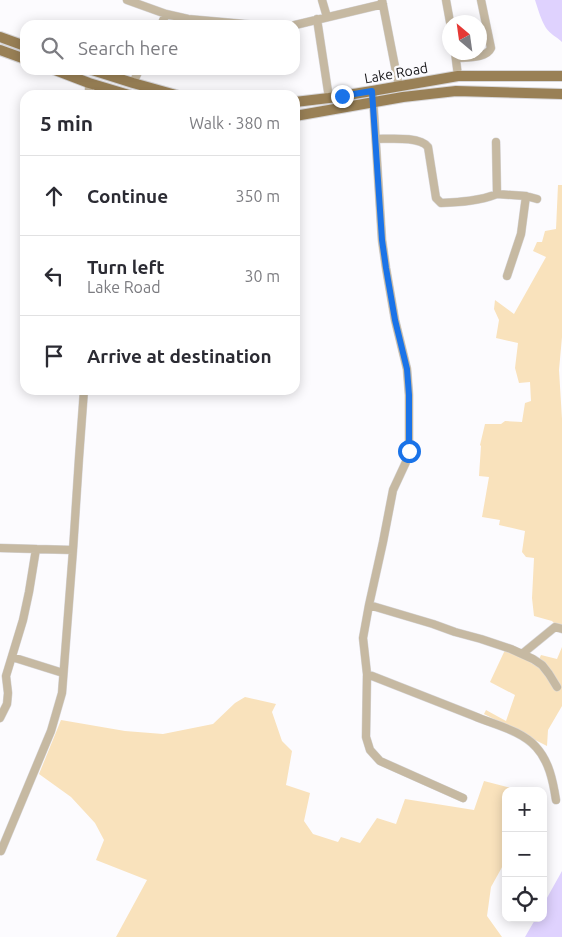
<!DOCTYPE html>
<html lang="en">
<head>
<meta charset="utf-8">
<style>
  :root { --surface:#fff; --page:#f7f7f7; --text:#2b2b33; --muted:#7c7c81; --line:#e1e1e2 }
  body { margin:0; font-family:Ubuntu,sans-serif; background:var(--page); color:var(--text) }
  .controls { position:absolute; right:15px; bottom:15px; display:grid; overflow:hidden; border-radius:10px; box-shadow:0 2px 12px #0003 }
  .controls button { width:45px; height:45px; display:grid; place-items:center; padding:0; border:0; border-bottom:1px solid var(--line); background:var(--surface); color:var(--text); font:25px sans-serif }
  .compass { position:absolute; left:442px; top:15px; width:45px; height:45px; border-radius:50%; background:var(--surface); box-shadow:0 2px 12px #0003; rotate:331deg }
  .stop { position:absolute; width:15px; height:15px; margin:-11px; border:4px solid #1a73e8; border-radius:50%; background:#fff }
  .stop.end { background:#1a73e8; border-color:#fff; box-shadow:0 1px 5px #0008 }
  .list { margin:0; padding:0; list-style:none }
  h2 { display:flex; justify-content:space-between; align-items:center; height:65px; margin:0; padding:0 20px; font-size:21px }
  h2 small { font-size:16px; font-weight:400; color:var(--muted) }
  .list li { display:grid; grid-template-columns:32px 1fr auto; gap:15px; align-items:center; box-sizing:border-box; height:80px; padding:0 20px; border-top:1px solid var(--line) }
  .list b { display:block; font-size:19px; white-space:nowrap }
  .list p { margin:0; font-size:16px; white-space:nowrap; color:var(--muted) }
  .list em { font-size:16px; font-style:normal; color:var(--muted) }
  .icon { flex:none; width:28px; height:28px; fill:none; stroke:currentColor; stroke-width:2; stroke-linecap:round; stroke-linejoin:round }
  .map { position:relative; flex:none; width:562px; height:937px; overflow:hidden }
  .search { position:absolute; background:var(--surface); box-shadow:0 2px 12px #0003; left:20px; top:20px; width:280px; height:55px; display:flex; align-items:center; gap:12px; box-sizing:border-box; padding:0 18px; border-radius:15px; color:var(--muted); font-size:19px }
  .panel { position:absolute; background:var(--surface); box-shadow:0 2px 12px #0003; left:20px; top:90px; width:280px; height:305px; border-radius:15px }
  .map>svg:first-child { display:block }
  .green { fill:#f9e2bc }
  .water { fill:#dfd2fe }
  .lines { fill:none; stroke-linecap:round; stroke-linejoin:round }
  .minor-casing { stroke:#d8d7da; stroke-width:9 }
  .major-casing { stroke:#d8d7da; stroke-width:12 }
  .minor { stroke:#c6b9a2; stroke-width:8 }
  .major { stroke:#998056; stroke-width:10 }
  .route { stroke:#1a73e8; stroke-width:6 }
  .labels { text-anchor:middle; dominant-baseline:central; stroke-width:4.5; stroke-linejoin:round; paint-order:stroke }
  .street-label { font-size:14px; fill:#18171a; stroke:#fcfbfe }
</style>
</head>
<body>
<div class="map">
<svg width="562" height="937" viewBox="0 0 562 937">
  <rect width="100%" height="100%" fill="#fcfbfe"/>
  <path class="green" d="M558,185H562V337L559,370L562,419V631L552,621L534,616L532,598L534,558L526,557L522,552L525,531L499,525L500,520L482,517L489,477L479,476L481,446L480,445L485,424H501L505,421L522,422L525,403L531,401L530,382L519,383L515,368L518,343L496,338L499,320L494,309L495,300L514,314L546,257L533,251L537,242H542L545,231L556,229Z
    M562,647V706L548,730L547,746L484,714L486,710L506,721L515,695L490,682L505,650L522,657L536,666L541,655L557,659Z
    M245,697L276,704L272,712L282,741L292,751L286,785L310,793L304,821L313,834L338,842L341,837L360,843L377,818L396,824L405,799L474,810L484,781L523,791H506V860L491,887L487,916L502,937H116L147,880L96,860L104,840L95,823L71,797L39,774L61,720L125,731L163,734L213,724L235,703Z"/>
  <path class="water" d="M535,0H562V42C557,37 550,34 546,28C541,20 538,9 535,0Z
    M562,871V937H525L536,918H543V905Z"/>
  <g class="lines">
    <g class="minor-casing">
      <path id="minor" d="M127,0L166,14L188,19L257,25
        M322,0L327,17
        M382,0L399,87
        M446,0L450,22
        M317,19L329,98
        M161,25L166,14
        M295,25L383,4
        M455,52L458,76
        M456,58C466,57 486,59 491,48L481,0
        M133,83L139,70
        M89,95V83
        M373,97L382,240L386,268L395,320L407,369L409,395V451L406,462L393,490L383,542L369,605L433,624L455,632L481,639L511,649L533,659L542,665L549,674L557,687
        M376,139C389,139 420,136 428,147L436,198L441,203C461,202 479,201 497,194L496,142
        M497,194L526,196L537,199
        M507,276L521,234L526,196
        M0,548L73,550L79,458L84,390
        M369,605L363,638L367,674L366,737L370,750L380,761L463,798
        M522,654L555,627L562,629
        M12,657L63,673
        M367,674C403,688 439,702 474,716C494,725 521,730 536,747C549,761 553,781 556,800
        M0,718L7,704L8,693L6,676L23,620L29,592L36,549
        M1,851L51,731L62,693L73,550"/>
    </g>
    <g class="major-casing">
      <path id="major" d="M0,37L25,46
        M0,50L25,59
        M55,70L89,83L129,95
        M92,70L133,83L176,95
        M295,102L329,98L372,91L458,76H562
        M295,116L403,97L456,91L562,94"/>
    </g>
    <use href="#minor" class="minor"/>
    <use href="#major" class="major"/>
  </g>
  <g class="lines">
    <path class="route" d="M342,96L372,91L382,240L386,268L395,320L407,369L409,395V451"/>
  </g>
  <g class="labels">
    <g class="street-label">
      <text transform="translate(396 73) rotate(-10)">Lake Road</text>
    </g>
  </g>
</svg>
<div class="controls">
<button>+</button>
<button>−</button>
<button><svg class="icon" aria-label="locate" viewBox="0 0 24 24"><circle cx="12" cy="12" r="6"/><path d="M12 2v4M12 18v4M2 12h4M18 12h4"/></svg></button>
</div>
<svg class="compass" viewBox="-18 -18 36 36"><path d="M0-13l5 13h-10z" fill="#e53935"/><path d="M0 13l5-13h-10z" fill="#7c7c81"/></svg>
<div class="stop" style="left:409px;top:451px"></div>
<div class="stop end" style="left:342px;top:96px"></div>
<div class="search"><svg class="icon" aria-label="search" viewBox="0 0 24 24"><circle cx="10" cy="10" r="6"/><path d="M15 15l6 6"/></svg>Search here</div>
<section class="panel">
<h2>5 min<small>Walk · 380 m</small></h2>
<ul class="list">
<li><svg class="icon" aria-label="ahead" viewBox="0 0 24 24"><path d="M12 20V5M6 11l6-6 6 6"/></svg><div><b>Continue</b></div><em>350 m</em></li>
<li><svg class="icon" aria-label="left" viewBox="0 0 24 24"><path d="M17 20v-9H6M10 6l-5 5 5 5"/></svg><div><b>Turn left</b><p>Lake Road</p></div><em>30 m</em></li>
<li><svg class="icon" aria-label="arrive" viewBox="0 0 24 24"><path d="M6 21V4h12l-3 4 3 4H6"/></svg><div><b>Arrive at destination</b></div></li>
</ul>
</section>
</div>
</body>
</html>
